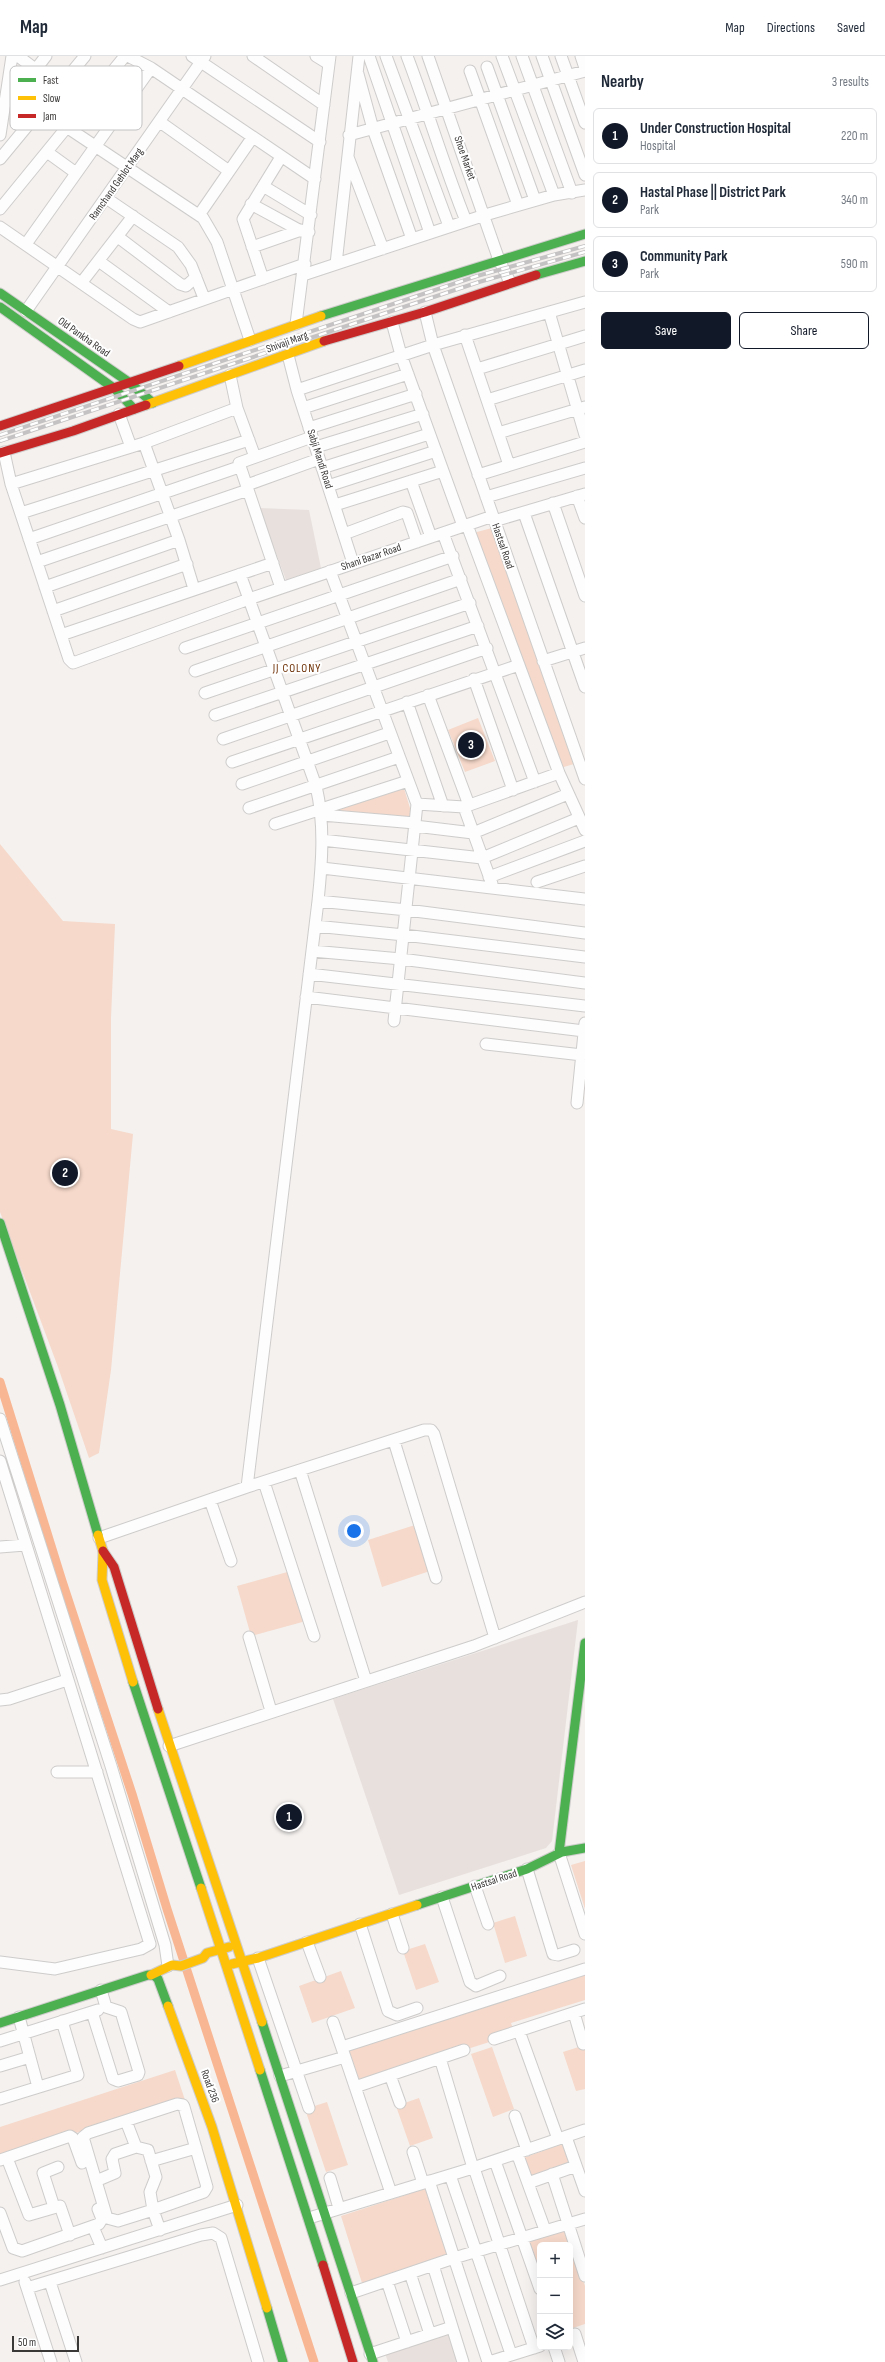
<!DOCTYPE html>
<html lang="en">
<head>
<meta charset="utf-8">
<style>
  :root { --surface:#fff; --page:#f2f2f3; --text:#1f2937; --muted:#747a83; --line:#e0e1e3; --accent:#111827 }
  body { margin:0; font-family:"Sofia Sans Condensed",sans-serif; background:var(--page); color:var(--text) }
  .controls { position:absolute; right:12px; bottom:12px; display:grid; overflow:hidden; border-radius:6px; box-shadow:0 4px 16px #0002 }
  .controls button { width:36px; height:36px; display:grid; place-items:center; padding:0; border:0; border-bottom:1px solid var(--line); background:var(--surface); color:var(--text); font:20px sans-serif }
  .scale { position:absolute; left:12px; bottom:10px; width:67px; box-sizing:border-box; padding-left:4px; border:2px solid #3a3837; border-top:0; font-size:11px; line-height:14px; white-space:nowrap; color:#3a3837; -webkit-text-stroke:3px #fff; paint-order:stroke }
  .you { position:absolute; left:354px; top:1475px; width:14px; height:14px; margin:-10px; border:3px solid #fff; border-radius:50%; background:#1a73e8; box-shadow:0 0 0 6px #1a73e833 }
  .badge { display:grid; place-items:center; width:26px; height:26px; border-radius:50%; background:var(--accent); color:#fff; font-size:13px; font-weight:700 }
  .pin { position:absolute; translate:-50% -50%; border:2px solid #fff; box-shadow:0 1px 4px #0006 }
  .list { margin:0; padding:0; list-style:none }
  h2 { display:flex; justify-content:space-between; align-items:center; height:52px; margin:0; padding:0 16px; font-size:17px }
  h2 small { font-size:13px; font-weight:400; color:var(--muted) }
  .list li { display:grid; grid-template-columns:26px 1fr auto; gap:12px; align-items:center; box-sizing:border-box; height:56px; margin:0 8px 8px; padding:0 8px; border:1px solid var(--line); border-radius:6px }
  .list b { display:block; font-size:15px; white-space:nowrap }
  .list p { margin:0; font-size:13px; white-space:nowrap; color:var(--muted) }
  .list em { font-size:13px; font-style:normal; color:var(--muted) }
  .actions { display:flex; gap:8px; padding:12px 16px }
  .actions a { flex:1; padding:9px 0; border:1px solid var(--accent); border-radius:6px; text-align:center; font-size:14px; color:var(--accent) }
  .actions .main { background:var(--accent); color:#fff }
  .icon { flex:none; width:22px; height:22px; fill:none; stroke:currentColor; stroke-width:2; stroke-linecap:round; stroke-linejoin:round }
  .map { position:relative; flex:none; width:585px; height:2306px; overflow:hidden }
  header { display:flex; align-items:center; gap:24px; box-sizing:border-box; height:56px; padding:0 20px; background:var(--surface); border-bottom:1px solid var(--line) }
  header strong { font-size:19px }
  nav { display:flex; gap:22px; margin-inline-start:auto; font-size:14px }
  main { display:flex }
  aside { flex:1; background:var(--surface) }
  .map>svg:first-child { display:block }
  .built { fill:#e8e0dc }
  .green { fill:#f6d9ca }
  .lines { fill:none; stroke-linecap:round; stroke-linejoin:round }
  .canal { stroke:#f8b693; stroke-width:9 }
  .street-casing { stroke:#cecccb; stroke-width:13 }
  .fast-casing { stroke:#cecccb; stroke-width:11 }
  .slow-casing { stroke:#cecccb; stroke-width:11 }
  .jam-casing { stroke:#cecccb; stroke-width:11 }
  .street { stroke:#fdfdfd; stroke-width:11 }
  .fast { stroke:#4caf50; stroke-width:9 }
  .slow { stroke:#ffc107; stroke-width:9 }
  .jam { stroke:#c62828; stroke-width:9 }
  .rail-casing { stroke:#c4c2c2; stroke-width:4 }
  .rail { stroke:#fff; stroke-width:2.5; stroke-dasharray:8; stroke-linecap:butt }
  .labels { text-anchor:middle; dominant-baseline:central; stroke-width:4; stroke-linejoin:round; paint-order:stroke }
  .street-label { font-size:11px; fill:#3a3837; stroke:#fff }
  .neighbourhood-label { font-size:12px; letter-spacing:1px; fill:#6e3107; stroke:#fff }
  .key { fill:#fff; stroke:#c4c3c3; stroke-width:1 }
  .key-label { font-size:11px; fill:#3a3837 }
</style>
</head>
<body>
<header>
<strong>Map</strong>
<nav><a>Map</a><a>Directions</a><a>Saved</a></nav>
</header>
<main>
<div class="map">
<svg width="585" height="2306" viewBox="0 0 585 2306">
  <rect width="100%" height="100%" fill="#f4f1ef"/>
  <path class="built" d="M259,452L309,454L321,512L286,524Z
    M578,1564L552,1785L546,1792L399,1839L333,1643Z
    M449,2275L460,2306H388L385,2297Z"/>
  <path class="green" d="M492,472L574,708L557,713L473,477Z
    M478,662L495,705L465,716L448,674Z
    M403,729L413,762L334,755Z
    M0,788L63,865L115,868L111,962V1073L133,1078L111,1314L99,1397L89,1402L58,1311L0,1156Z
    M415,1469L430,1515L382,1531L368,1484Z
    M291,1515L306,1565L251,1580L237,1530Z
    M585,1805V1853L571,1809Z
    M515,1860L527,1900L505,1907L493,1867Z
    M425,1888L439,1926L416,1934L403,1895Z
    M585,1910V1944L511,1967L515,1978L360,2027L346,1985Z
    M341,1915L355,1952L312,1967L299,1930Z
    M585,1989V2033L576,2035L563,1996Z
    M492,1991L514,2053L493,2061L471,1998Z
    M175,2014L185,2044L0,2100V2071Z
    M419,2042L433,2082L410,2090L396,2050Z
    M327,2046L348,2109L326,2116L305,2053Z
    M565,2087L572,2108L530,2122L523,2102Z
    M427,2132L450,2200L362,2227L341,2160Z
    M566,2173L585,2230V2268L570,2273V2189H540V2224L527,2186Z"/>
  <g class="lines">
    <path class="canal" d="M0,1326L62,1525L132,1738L167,1853L314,2306"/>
    <g class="street-casing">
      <path id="street" d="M18,0L85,51
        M128,0L151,12L315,123
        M192,0L320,86
        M253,0L324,49
        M316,0L329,8
        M369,0L430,177
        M386,0L449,170
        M407,0C428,55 444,110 466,165
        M428,0L499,204L510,226
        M502,0L554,139
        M522,0L572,137
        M542,0L585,119
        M561,0L585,67
        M581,0L585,12
        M487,11L535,144
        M36,13L46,0
        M470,15L518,149
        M358,18L373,73L412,183
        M160,66L229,115
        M68,72L203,162L217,186L250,284
        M0,79L12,0
        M349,79L585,15
        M47,96L76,117
        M348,101L383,193
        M0,103L85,0
        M263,130L311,159
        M106,142L178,191L191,209L204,242
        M251,148L299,174L309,176
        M0,153L125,0
        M199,159L252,82
        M0,171L133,263L140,266L305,208
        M118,181L180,228L186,230L196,221
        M26,188L151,12
        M252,191L301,174
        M100,206L169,256
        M336,208L359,0
        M303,219L485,159L554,139L585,134
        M263,223L243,163L281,101
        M82,226L133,160
        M26,255L205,0
        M425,256L433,289L585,723
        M549,256L585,379
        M392,266L401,299L463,470
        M296,268L330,0
        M465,279L509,409
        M288,299L297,334L353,507
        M477,313L585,280
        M230,319L237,352L255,401
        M297,334L433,289L585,246
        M487,344L585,314
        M303,352L408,318
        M119,358L131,391
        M309,372L416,338
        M498,377L585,351
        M144,387L179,484L194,533
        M316,391L423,358
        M4,396L11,428L69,603L73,607L249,543L493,460
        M322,412L429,378
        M478,419L585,386
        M411,425L431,481
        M11,428L144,387L237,352
        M247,429L319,403
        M328,430L436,395
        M577,440L585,462
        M486,441L585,412
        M553,447L585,540
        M335,449L443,415
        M21,457L249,384
        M524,457L585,631
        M494,465L585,438
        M467,469L559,717L585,774
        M443,477L535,726
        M344,478L403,456L407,457L417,486
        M29,483L239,411
        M37,506L248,434
        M330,515L417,748L394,965
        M45,531L179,484
        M281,532L239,407L312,381
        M53,555L187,508
        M61,579L273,507
        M185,592L453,500
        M543,605L585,592
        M195,615L461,523
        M474,623L513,734
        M205,637L470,547
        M428,639L469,749
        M407,646L443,750
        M215,659L478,570
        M223,683L487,592
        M232,706L519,609
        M242,728L389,677
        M417,748L464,751L559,717
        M464,751L492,828
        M249,752L399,701
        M322,759L415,767
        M275,768L408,725
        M415,770L473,777L568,738
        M322,784L482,802L579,762
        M322,812L585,843
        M489,821L585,785
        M537,826L585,810
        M318,845L407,854L585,877
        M315,870L404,879L585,901
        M312,895L401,903L585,927
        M309,918L585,950
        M306,941L584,975
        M486,988L582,999
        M577,1047L585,967
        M0,1363L111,1710L165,1889L168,1910
        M394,1385L436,1522
        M0,1405L150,1888L141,1893L55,1913L0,1906
        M300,1414L366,1625
        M264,1426L314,1580
        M247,1431L424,1374H431L434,1378L495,1582
        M210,1444L231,1505
        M99,1482L247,1431L318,845C322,807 325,768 316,730L240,518
        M0,1491L25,1489
        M249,1581L271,1655
        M0,1644L9,1643L67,1624
        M169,1690L474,1590L585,1546
        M57,1716H97
        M559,1797L585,1878
        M527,1813L553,1898L558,1899L574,1894
        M475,1830L488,1868
        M442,1841L470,1926L476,1930L500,1920
        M392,1858L403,1892
        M360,1868L388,1955L397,1959L417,1952
        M307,1886L320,1921
        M258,1902L309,2052
        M92,1956L113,2023L118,2025L138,2019L139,2016L121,1956L106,1951L101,1934
        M574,1957L583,1988
        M19,1961L38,2031
        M519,1975L558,2083
        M494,1983L585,1953
        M0,1985L98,1954
        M342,1991L585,1913
        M345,2001L391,2137
        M440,2002L473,2112
        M0,2010L30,2001
        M390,2019L400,2047
        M280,2020L345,2001L333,1966
        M355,2031L464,1994
        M0,2043L78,2019L62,1965
        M515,2060L527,2094
        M126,2065L136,2091L148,2094L156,2121L150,2136L153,2154L204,2136L207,2131L184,2051L183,2049L177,2048L88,2077L83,2081L107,2162L118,2165L153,2154L160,2174
        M566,2081L585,2135
        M413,2096L423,2127
        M517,2097L545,2174
        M7,2102L29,2159L60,2150L70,2179
        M0,2104L70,2080L73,2082L82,2107
        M151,2105L196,2092
        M495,2105L540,2233
        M474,2112L534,2292
        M552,2118L585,2220
        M450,2119L511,2298
        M330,2122L339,2152
        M96,2125L115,2117L112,2103L115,2098L136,2091
        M429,2125L488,2306
        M528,2127L576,2110
        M54,2151L43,2117L58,2111
        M0,2157L13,2192L22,2195L99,2168L102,2163L98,2153
        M309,2162L473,2112L585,2074
        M93,2171L102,2192
        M433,2209L463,2306
        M410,2217L430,2278
        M0,2224L237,2149
        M387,2225L407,2286
        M25,2226L51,2306
        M50,2226L76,2306
        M27,2232L201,2179L213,2177L221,2182L258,2306
        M351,2237L454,2202L585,2163
        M575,2278L584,2306
        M554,2291L559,2306
        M370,2298L452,2271
        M489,2306L540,2290"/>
    </g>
    <g class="fast-casing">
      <path id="fast" d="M536,219L585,205
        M0,237L130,327L153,347
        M0,251L115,333L134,353
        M321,260L585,178
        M0,1167L60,1349L98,1479
        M133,1626L201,1832
        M559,1797L585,1587
        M417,1849L527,1813L562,1796L585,1792
        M262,1966L373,2306
        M0,1967L148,1919H154L158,1923L168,1950
        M260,2014L323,2209
        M267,2252L283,2306"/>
    </g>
    <g class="slow-casing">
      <path id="slow" d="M179,310L321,260
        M146,349L324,285
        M98,1479L103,1495L102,1524L133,1626
        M158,1653L262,1966
        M201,1832L260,2014
        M232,1908L258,1902L417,1849
        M151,1919L172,1909L181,1910L203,1902L207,1897L229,1891
        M168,1950L212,2071L267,2252"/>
    </g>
    <g class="jam-casing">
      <path id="jam" d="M324,285L425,256L536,219
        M0,370L179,310
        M0,397L73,375L146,349
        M103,1495L114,1511L158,1653
        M323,2209L353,2306"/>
    </g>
    <use href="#street" class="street"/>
    <use href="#fast" class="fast"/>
    <use href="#slow" class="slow"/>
    <use href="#jam" class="jam"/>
    <g class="rail-casing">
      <path id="rail" d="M0,379L477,220L585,190
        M0,385L479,226L585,196"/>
    </g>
    <use href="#rail" class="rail"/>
  </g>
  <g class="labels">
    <g class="street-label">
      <text transform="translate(465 102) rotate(71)">Shoe Market</text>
      <text transform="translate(116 128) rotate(-55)">Ramchand Gehlot Marg</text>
      <text transform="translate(84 281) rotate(35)">Old Pankha Road</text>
      <text transform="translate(287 286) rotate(-20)">Shivaji Marg</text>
      <text transform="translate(320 403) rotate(72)">Sabji Mandi Road</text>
      <text transform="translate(503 490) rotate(71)">Hastsal Road</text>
      <text transform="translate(371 501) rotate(-19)">Shani Bazar Road</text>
      <text transform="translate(494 1824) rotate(-18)">Hastsal Road</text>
      <text transform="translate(210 2030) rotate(70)">Road 236</text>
    </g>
    <g class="neighbourhood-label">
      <text x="297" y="612">JJ COLONY</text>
    </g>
  </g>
  <rect x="10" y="10" width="132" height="64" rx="6" class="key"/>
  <rect x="18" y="22" width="18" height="4" fill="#4caf50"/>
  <rect x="18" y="40" width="18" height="4" fill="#ffc107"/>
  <rect x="18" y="58" width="18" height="4" fill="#c62828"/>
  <g class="key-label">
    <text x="43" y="28">Fast</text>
    <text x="43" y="46">Slow</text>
    <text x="43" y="64">Jam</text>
  </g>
</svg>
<div class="controls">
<button>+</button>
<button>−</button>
<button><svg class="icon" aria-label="layers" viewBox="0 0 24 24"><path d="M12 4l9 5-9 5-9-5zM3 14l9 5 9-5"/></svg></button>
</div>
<div class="scale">50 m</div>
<div class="you"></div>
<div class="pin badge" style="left:289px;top:1761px">1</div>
<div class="pin badge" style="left:65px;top:1117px">2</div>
<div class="pin badge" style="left:471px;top:689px">3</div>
</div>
<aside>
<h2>Nearby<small>3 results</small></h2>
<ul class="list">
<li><span class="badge">1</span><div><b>Under Construction Hospital</b><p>Hospital</p></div><em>220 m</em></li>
<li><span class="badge">2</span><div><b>Hastal Phase || District Park</b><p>Park</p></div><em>340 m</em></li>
<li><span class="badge">3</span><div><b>Community Park</b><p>Park</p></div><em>590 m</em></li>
</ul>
<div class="actions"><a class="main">Save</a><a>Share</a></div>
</aside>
</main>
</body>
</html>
